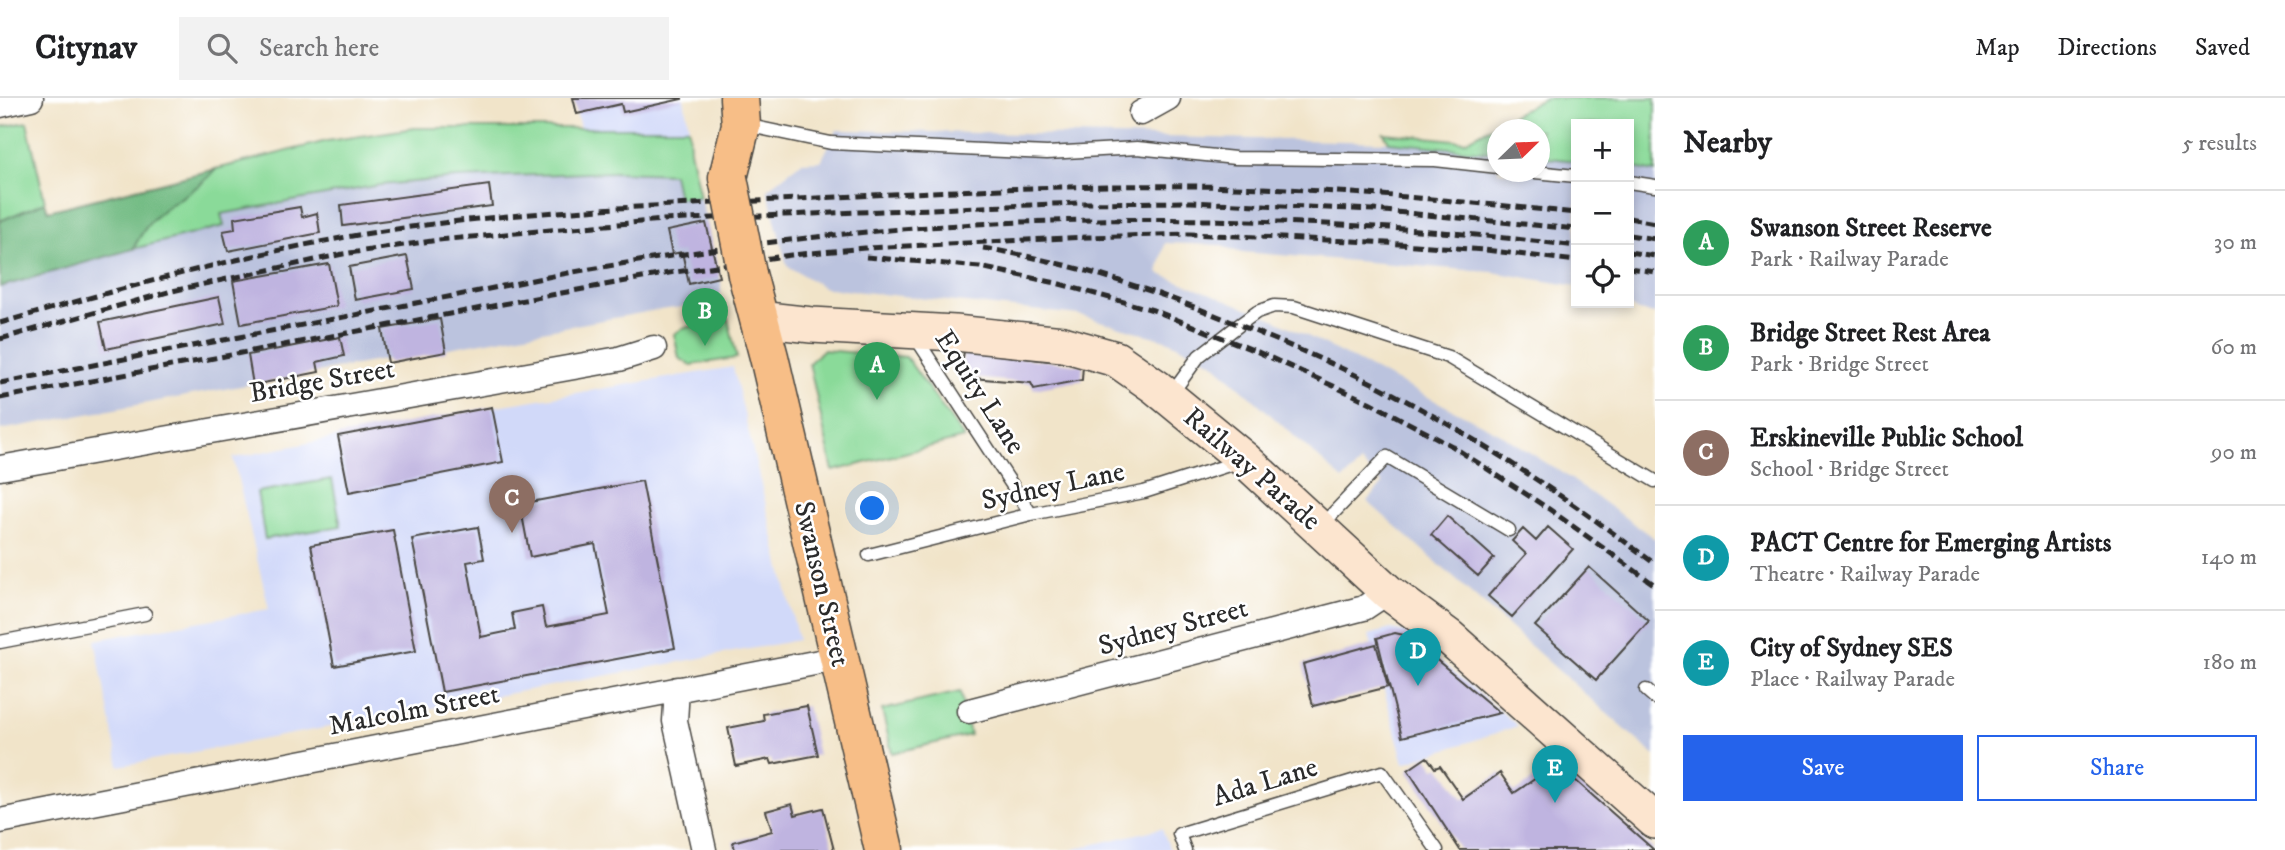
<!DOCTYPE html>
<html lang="en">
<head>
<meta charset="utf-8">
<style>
  :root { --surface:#fff; --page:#f2f2f2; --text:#202124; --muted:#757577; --line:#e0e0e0; --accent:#2563eb }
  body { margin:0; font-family:"IM FELL DW Pica",serif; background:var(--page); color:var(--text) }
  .controls { position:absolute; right:21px; top:21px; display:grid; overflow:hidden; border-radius:0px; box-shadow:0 4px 10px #0003 }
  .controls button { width:63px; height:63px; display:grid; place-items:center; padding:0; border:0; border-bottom:2px solid var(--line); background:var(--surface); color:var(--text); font:35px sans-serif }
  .compass { position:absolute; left:1487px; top:21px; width:63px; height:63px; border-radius:50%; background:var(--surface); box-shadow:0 4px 10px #0003; rotate:67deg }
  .you { position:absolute; left:873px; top:411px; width:24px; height:24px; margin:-18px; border:5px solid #fff; border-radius:50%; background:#1a73e8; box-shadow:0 0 0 10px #1a73e833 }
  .badge { display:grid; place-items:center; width:46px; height:46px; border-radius:50%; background:var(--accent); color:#fff; font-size:23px; font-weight:700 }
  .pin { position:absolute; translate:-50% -58px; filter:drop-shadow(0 2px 4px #0008) }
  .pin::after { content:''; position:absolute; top:37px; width:24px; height:21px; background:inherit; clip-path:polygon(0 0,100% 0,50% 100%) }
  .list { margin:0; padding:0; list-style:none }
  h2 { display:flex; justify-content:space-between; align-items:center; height:91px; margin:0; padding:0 28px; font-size:30px }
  h2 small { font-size:23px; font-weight:400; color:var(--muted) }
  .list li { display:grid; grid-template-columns:46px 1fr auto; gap:21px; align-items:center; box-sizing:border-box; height:105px; padding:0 28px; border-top:2px solid var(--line) }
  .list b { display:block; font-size:26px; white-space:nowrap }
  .list p { margin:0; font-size:23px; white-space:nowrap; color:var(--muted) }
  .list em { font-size:23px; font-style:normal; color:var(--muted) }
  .actions { display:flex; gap:14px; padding:21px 28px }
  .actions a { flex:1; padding:16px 0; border:2px solid var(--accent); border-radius:0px; text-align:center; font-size:24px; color:var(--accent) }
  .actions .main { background:var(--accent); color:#fff }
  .icon { flex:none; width:38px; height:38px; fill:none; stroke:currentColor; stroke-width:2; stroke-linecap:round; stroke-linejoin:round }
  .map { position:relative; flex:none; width:1655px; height:752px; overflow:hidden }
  header { display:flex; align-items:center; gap:42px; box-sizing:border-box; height:98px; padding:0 35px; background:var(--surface); border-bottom:2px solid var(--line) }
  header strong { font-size:33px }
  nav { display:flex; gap:38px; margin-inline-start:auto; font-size:24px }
  .search { width:490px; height:63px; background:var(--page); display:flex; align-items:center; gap:18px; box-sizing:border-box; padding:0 24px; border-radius:0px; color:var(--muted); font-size:26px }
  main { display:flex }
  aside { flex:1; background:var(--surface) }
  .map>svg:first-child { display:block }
  .built { fill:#d1d9f9 }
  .industrial { fill:#bbc3de }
  .green { fill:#8ada99; stroke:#5a8262; stroke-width:2 }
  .forest { fill:#6fba81; stroke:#4d7256; stroke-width:2 }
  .building { fill:#bfb4e0 }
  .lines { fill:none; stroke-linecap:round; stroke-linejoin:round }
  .lane-casing { stroke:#494743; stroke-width:15 }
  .street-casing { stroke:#494743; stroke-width:27 }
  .secondary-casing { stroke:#494743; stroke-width:38 }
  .primary-casing { stroke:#494743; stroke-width:41 }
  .lane { stroke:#fff; stroke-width:12 }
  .street { stroke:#fff; stroke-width:24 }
  .secondary { stroke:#fce5cf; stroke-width:35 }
  .primary { stroke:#f7be87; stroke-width:38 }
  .rail { stroke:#2b2b2b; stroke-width:5; stroke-dasharray:10 5; stroke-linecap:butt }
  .primary-bridge-casing { stroke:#494743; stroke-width:41; stroke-linecap:butt }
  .primary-bridge { stroke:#f7be87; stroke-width:38 }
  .labels { text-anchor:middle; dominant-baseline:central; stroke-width:5; stroke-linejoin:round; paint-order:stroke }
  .street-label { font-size:28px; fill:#2b2b2b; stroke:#fff }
</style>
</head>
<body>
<header>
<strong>Citynav</strong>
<div class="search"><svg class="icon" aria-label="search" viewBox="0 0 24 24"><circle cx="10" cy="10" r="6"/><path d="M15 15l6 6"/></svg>Search here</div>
<nav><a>Map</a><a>Directions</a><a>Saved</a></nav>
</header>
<main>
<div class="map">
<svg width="1655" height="752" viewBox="0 0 1655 752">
  <rect width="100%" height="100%" fill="#fff"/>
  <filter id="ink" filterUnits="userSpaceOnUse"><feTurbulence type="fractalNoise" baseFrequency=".0143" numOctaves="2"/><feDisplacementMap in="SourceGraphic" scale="14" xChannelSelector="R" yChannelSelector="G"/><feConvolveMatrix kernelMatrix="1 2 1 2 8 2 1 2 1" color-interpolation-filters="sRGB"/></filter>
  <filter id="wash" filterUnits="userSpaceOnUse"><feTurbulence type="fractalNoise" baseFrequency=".00686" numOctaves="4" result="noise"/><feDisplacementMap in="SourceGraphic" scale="28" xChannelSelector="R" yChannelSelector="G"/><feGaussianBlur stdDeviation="1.57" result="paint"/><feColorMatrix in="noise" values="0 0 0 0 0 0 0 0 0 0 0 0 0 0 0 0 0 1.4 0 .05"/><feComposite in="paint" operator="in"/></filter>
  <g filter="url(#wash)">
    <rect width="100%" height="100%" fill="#f1e4c9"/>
    <path class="built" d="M573,0H684L689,30H580Z
      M733,269L798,542L119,668L95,542L269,511L233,360L492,309Z
      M1391,531L1406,534L1518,628L1404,665L1369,537Z
      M1162,730L1170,752H1071Z"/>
    <path class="industrial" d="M837,32L1389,44L1497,55L1498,74H1540V59L1576,63V188L1492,174L1241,154L1218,147L1165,145L1158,175L1272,220L1499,335L1567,378L1655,441V658L1367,403L1383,386L1361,365L1343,382L1212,264L1169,243L1079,217L825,190L787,168L767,91L802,64L821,63Z
      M1629,69L1655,74V216L1638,213L1624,205H1629Z
      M614,74L673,76L678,100L700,99L721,182V195L714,203L707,206L652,213L0,332V189L133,151L223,128L221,116L287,103L380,87L457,80Z"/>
    <path class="green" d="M1545,0H1655V74L1629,69V26H1576V63L1540,59V32H1498L1497,55L1389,44L1384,35L1465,43Z
      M27,24L45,104L0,123V29Z
      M415,30H689L690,52L700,99L678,100L673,76L614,74L457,80L380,87L221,116L224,128L133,151C139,140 145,128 155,119C174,101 199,92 216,71L327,43Z
      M728,221L737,260L691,267L679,260L674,236L684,230Z
      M823,252L906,259L964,340L833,373L809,265Z
      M332,381L341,428L265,441L257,394Z
      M960,594L970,637L892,655L882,612Z"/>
    <path class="forest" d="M216,71C199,92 174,101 155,119C145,128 139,140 133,151L0,189V123L45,104L48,113Z"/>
    <g id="blocks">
      <path class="building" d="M573,0H682V1L623,14L621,6L577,16Z
        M489,87L492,108L343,128L341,107Z
        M300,109L302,119L317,115L320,135L228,153L223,133L235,131L234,120Z
        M706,125L719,179L689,186L682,154L672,156L667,133Z
        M407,158L414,191L355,202L349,169Z
        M329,166L337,208L241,226L233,183Z
        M219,199L225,226L106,251L100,224Z
        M440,221L446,254L388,265L382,231Z
        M340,239L344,258L317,264L319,274L253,287L248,257Z
        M964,253L1083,267L1082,282L1034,291L1031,285L960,279Z
        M492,309L503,364L349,394L338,338Z
        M642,383L675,550L442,594L412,441L478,429L484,461L467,464L481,539L515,532L512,515L542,509L546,529L609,517L595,446L530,459L520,406Z
        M1447,418L1494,460L1478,478L1431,437Z
        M1548,429L1573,451L1512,519L1488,498L1526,456L1512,443L1523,431L1536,443Z
        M393,432L416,553L334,568L311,447Z
        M1589,469L1649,523L1596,582L1535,528Z
        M1395,535L1408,538L1500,615L1402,639L1377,540Z
        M1376,546L1388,589L1313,608L1303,566Z
        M807,608L818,657L772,666L770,661L736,668L728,630L764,623L763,616Z
        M1427,659L1435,670L1440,668L1463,701L1500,675L1514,695L1557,666L1654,752H1460L1408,672Z
        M792,706L795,717L823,710L834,752H735L733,744L772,733L766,713Z"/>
    </g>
  </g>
  <g filter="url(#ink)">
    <use href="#blocks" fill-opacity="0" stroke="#494743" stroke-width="2"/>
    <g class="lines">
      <g class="lane-casing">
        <path id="lane" d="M745,27L831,45L1047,55L1137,50L1235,60L1435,62L1498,69
          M1535,74L1576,78
          M1629,84L1655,88
          M914,237L1031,416
          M1170,298L1199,258L1239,227L1257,214L1274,208L1294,209L1448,259L1655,383
          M1321,428L1387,359L1509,432
          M869,457L1031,416L1144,394L1238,364
          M0,544L145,516
          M1646,592L1655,600
          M1185,752L1179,736L1382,674L1437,752"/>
      </g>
      <g class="street-casing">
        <path id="street" d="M0,7L31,0
          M1141,15L1168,0
          M0,370L619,261L654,250
          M677,591L675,623L704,752
          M969,613L1364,510L1388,494
          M0,723L840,560"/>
      </g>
      <g class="secondary-casing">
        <path id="secondary" d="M758,221L812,227L955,235L1063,246L1116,261L1156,289L1245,362L1388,494L1449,539L1655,723"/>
      </g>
      <g class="primary-casing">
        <path id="primary" d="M728,80L741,27L739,0
          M747,176L769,259L884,752"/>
      </g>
      <use href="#lane" class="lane"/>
      <use href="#street" class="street"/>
      <use href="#secondary" class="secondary"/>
      <use href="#primary" class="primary"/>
      <path class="rail" d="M1629,120L1655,125
        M1629,137L1655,141
        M983,150C1070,164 1151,191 1232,224C1281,244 1331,264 1378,288C1476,338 1567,400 1655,466
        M1629,154L1655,158
        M866,159L980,169L1056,185L1153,212L1258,254L1369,304L1452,348L1549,411L1655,487
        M1629,170L1655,174
        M0,225C113,193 226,161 341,140C485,114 633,109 779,102C917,95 1056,86 1194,88C1322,90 1449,102 1576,115
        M0,241L172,193L343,156L438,142L663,122L1079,105L1191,104L1374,112L1576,131
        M0,285C144,257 288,230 432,202C487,192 542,179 597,170C701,152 808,138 914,130C1134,114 1357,121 1576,148
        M0,300L669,175L791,157L865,150L1089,139L1190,136L1372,144L1485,152L1576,163"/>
      <g class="primary-bridge-casing">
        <path id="primary-bridge" d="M728,80L747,176"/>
      </g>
      <use href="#primary-bridge" class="primary-bridge"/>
    </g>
  </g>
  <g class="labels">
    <g class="street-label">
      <text transform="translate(322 283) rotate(-10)">Bridge Street</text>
      <text transform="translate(980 294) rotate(57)">Equity Lane</text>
      <text transform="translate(1252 371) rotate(41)">Railway Parade</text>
      <text transform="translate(1053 388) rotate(-12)">Sydney Lane</text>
      <text transform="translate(822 486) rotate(77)">Swanson Street</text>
      <text transform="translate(1173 529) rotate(-15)">Sydney Street</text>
      <text transform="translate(414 612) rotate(-11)">Malcolm Street</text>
      <text transform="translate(1265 684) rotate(-17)">Ada Lane</text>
    </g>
  </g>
</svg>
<div class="controls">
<button>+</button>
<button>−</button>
<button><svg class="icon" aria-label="locate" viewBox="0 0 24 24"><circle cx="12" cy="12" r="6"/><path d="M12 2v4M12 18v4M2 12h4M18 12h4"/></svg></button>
</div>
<svg class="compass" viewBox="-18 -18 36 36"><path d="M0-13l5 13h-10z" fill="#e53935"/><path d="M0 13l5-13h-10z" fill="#757577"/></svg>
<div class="you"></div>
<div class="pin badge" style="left:877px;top:302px;background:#2e9e5b">A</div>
<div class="pin badge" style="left:705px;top:248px;background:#2e9e5b">B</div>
<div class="pin badge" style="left:512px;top:435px;background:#8d6e63">C</div>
<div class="pin badge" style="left:1418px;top:588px;background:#0f9aa8">D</div>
<div class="pin badge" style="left:1555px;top:705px;background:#0f9aa8">E</div>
</div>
<aside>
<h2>Nearby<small>5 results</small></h2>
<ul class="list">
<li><span class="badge" style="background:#2e9e5b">A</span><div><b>Swanson Street Reserve</b><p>Park · Railway Parade</p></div><em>30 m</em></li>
<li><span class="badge" style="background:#2e9e5b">B</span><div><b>Bridge Street Rest Area</b><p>Park · Bridge Street</p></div><em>60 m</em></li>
<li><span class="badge" style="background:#8d6e63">C</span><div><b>Erskineville Public School</b><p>School · Bridge Street</p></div><em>90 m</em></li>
<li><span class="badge" style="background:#0f9aa8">D</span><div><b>PACT Centre for Emerging Artists</b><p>Theatre · Railway Parade</p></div><em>140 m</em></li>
<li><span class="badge" style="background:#0f9aa8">E</span><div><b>City of Sydney SES</b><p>Place · Railway Parade</p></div><em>180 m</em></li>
</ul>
<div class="actions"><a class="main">Save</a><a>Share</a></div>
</aside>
</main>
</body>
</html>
